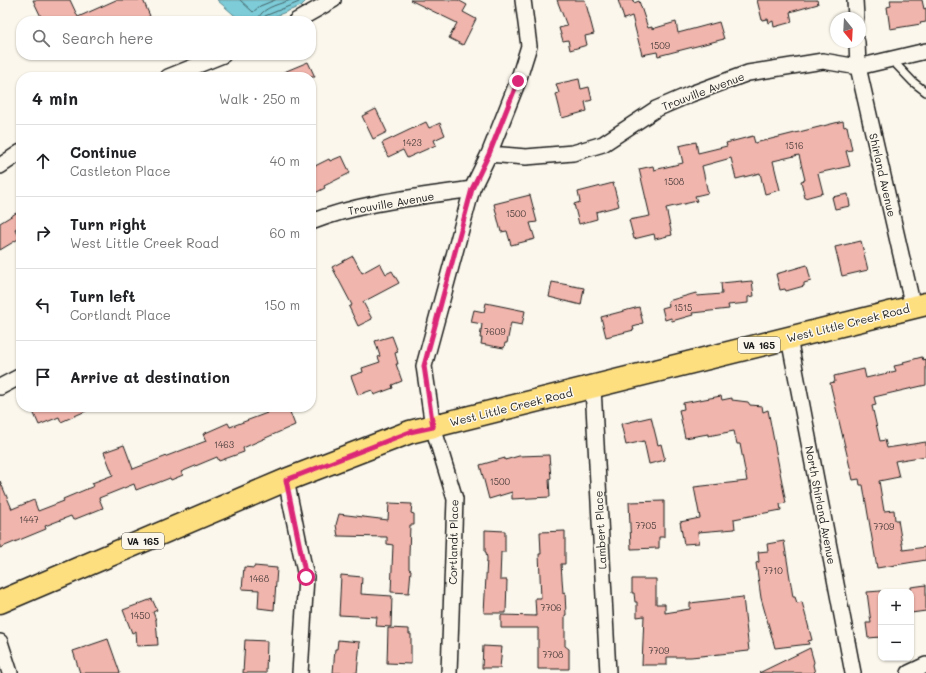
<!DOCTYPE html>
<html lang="en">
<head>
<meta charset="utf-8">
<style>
  :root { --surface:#fff; --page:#f2f2f2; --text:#202124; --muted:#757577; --line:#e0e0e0 }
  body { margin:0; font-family:Mali,sans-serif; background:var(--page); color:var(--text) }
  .controls { position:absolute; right:12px; bottom:12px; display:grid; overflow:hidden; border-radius:8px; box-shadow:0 1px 3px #0004 }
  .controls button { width:36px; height:36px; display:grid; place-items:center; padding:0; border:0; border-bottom:1px solid var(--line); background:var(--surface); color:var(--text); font:20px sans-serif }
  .compass { position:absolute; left:830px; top:12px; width:36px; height:36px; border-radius:50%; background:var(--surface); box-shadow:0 1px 3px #0004; rotate:162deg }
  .stop { position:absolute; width:12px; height:12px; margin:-9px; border:3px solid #db2777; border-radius:50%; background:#fff }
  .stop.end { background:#db2777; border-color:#fff; box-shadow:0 1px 4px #0008 }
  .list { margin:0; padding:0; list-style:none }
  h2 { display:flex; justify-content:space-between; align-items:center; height:52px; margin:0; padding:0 16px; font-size:17px }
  h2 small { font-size:13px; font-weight:400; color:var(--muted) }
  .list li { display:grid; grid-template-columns:26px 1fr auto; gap:12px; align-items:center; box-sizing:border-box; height:72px; padding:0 16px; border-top:1px solid var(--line) }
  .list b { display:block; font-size:15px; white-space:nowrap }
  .list p { margin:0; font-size:13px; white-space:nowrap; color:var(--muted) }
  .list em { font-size:13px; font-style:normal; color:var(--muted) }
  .icon { flex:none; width:22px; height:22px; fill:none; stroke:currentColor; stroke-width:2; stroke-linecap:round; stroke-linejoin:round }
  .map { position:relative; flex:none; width:926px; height:673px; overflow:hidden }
  .search { position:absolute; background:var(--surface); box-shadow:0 1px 3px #0004; left:16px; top:16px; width:300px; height:44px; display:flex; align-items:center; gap:10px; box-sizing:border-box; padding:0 14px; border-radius:16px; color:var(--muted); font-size:15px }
  .panel { position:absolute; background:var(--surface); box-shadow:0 1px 3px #0004; left:16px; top:72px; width:300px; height:340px; border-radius:16px }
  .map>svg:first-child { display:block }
  .water { fill:#7dccd8; stroke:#56868d }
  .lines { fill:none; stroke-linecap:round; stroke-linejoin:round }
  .shore { stroke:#436267; stroke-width:1 }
  .building { fill:#f0b5ac; stroke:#1c1c1c }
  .lane-casing { stroke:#1c1c1c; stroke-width:10 }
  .street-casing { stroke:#1c1c1c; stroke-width:18 }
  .primary-casing { stroke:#1c1c1c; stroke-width:25 }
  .lane { stroke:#fbf7ec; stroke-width:7 }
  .street { stroke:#fbf7ec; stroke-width:15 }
  .primary { stroke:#fedf80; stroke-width:22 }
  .route { stroke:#db2777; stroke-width:5 }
  .labels { text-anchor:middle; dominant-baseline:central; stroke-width:3; stroke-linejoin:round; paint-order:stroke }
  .number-label { font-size:9px; fill:#514240 }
  .shield { fill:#fbf7ec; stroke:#5f5e5a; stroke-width:1 }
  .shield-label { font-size:10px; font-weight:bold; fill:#1c1c1c }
  .street-label { font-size:11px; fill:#1c1c1c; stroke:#fbf7ec }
</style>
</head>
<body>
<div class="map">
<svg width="926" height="673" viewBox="0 0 926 673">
  <rect width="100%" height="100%" fill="#fbf7ec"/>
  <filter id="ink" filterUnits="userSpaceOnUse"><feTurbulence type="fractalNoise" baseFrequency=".025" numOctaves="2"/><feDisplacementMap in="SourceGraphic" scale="8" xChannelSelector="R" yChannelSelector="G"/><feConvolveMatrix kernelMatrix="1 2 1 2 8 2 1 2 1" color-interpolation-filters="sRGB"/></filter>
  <g filter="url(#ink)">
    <path class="water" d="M217,0H307L301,6L263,21H241Z"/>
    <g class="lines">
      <path class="shore" d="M240,0L253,12L260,6L275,0
        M258,21C259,8 280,4 291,0
        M263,21L265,16L299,2L301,0"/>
    </g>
    <path class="building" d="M33,0H70L78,17L116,0H143L150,16L140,21H43Z
      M410,0H458L467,5L463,12L476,19L463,45L449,38L457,23Z
      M557,0H585L594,34L585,36L587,45L570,50L568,40L563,41L559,28L567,26Z
      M618,0H633L634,3L639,1L648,28L652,27V29L676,22L678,33L719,22L724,39L658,56L657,52L642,55L632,16L624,19Z
      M757,0H817L818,4L790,12L792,22L774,27L773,21L769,23L768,19L762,20Z
      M890,0H922L924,9L926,8V22L920,23L921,24L890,29L887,7L891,6Z
      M308,62L315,77H272Z
      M579,79L581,89L589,87L592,100L585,102L587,111L562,118L556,94L559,93L556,84Z
      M376,109L387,132L373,139L362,116Z
      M843,121L844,127L847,126L852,150L846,151L850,166L818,173L823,193L805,198L801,181L805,180L799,155L773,161L780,190L765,194L760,173L736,179L731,158L702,166L708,193L695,196L697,201L666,208L672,235L655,239L654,234L634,239L629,220L650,216L639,169L653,166L654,170L683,163L679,146L696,142L698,153L727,146L726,143L753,136L755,143Z
      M426,122L429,128L440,123L445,135L434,140L436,145L407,158L403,150L388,157L382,143Z
      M311,156L315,166L329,159L330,161L342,156L350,173L324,186L325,188L311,195Z
      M613,183L619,206L596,212L597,219L579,224L574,204L580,202L578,192Z
      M848,194L850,206L835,209L832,197Z
      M530,195L537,222L530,223L535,239L511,245L507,231L501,232L494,204Z
      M21,210V226L15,229L20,238L0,250V223Z
      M861,241L868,270L842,276L835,247Z
      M353,256L362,273L380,263L386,274L392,271L399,283L363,302L372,319L358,326L349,307L352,305L332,267Z
      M807,265L811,281L804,283V286L786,291L785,289L780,290L776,274Z
      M742,281L741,282L752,281L754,296L748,297V303L728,305L729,309L692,313L693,315L672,321L671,318L665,320L662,308L669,306L668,301L696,293L697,296L722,294L721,283Z
      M552,282L584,288L581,305L549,297Z
      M486,303L525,311L522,325L511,323L507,343H505L504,348L481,344L482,338H480L482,324L471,322L474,310L484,312Z
      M639,307L643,323L639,324L640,325L633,327L634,330L606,337L601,317Z
      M392,336L398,352L395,353L398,364H396L402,381L392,385L393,388L374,395L372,390L358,395L351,376L363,372L362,368L380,362L378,357L380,356L375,341Z
      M922,357L923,360L926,359V385L874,397L876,405L872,406L880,441L885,440L887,448L926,442V456L895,461L899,477L879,481L884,511L894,510L895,520H898L903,550L926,547V560L877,568L863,485H860L859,479L853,480L830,383L835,382L834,376L864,369L866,378L896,371L894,366L904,364L903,362Z
      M721,396L722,400L732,398V400L748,402L750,405L762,406L763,412L768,410L786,503L780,504L781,510L734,519L735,529L698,532L699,543L684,544L680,522L700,518L694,487L747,481L740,444H737L734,431L708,436V434L685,438L679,410L684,409L683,403Z
      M31,407H95L61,422L59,417L39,425Z
      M265,407H288L295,425L243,448L244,452L219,461L217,457L181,472L183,475L171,480L170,478L152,485V484L136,490L134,484L99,498L103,508L73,520L71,516L45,526L46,529L0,548V481L12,509L34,500L38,511L64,501L63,499L94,486L92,483L113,475L104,452L124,445L133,469L206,441L203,434L228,423L230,427L267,413Z
      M651,417L658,445L661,444L665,460L649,464L644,441L626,445L621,424Z
      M549,455L551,478L549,479L550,497L512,499V492L489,499L480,465L505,458V460L519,456Z
      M664,501V537H659V548L631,549L629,502Z
      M389,503L412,504L411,513L414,514V525H410L409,555V569L411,570L409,593L391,592L393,545L387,544V537L338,536L336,525L339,514L388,520Z
      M485,530L505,531V552H501L500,580H507L506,613H484L487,558L486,552H485Z
      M565,531V564H561L563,593L565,592L566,615H565V646L569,649V669H538V628H501V615L536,616L535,598H541L539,554H541L540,532Z
      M784,541L793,597H795L797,603L802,602L812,640L808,641L809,644L775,648L761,598L756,563L759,562L758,552L768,551L767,544Z
      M254,566L277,568L274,610L258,608L259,590L242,589L244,567L254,568Z
      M341,575L362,577L361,594L392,596L391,627L376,626L377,617L339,615Z
      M632,579H656V604H665V613L690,609V603L743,597L749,651L691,657H667V665H642L644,616L637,617V602H635L634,593H632Z
      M926,585V611L911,613V587Z
      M881,591V637L868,638L866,623H871L867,592Z
      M152,599L157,610L153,612L156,620L158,645L137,646L136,631L132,633L123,610Z
      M388,628L409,629V634H411V664L387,663Z
      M108,639L120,673H80L73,651Z
      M245,640L267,641L266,673H243Z
      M338,640L360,642L357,673H333L335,649H337Z
      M483,646L502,647L500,668H482Z
      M810,648L814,662L813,665L815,673H759Z"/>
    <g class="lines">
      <g class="lane-casing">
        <path id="lane" d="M891,59L913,82L926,92"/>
      </g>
      <g class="street-casing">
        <path id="street" d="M855,0L856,18
          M296,21L333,0
          M857,42L858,67L913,307
          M168,77L223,55
          M489,154L526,157L573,153L603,144L656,109L691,94L748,73L823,61L858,67L926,51
          M0,166L21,152
          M311,222C362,202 418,197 472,189
          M789,338L853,673
          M0,387L21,376
          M593,387L608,673
          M286,480L306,577L300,673
          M0,642L10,673
          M449,673L455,499L433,427L424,366L472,189L489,154L518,81L529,46L523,0
          M909,673L926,665"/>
      </g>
      <g class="primary-casing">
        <path id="primary" d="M0,602L286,480L410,432L926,304"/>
      </g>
      <use href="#lane" class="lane"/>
      <use href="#street" class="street"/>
      <use href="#primary" class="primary"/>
    </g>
  </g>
  <g class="lines" filter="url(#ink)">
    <path class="route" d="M306,577L286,480L410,432L433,427L424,366L472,189L489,154L518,81"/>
  </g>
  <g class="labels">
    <g class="number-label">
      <text x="660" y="45">1509</text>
      <text x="412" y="142">1423</text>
      <text x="794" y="145">1516</text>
      <text x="674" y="181">1508</text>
      <text x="516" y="213">1500</text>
      <text x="683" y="307">1515</text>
      <text x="495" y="331">7609</text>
      <text x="224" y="444">1463</text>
      <text x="500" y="481">1500</text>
      <text x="29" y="519">1447</text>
      <text x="646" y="525">7705</text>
      <text x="884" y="526">7709</text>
      <text x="773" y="570">7710</text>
      <text x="259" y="578">1468</text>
      <text x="551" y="607">7706</text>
      <text x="140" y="615">1450</text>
      <text x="659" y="650">7709</text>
      <text x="553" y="654">7708</text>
    </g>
    <g class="shield">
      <rect x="738" y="337" width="42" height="16" rx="3"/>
      <rect x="122" y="533" width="42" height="16" rx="3"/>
    </g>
    <g class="shield-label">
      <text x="759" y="345">VA 165</text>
      <text x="143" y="541">VA 165</text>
    </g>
    <g class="street-label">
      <text transform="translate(703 91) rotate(-21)">Trouville Avenue</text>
      <text transform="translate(883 175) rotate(77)">Shirland Avenue</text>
      <text transform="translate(391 203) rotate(-10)">Trouville Avenue</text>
      <text transform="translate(848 323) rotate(-14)">West Little Creek Road</text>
      <text transform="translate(511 407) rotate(-14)">West Little Creek Road</text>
      <text transform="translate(821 505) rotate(79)">North Shirland Avenue</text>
      <text transform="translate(600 530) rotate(-93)">Lambert Place</text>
      <text transform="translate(453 542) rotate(-89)">Cortlandt Place</text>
    </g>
  </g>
</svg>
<div class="controls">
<button>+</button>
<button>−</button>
</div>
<svg class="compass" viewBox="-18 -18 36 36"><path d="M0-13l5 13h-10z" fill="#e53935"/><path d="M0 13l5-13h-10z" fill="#757577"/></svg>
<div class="stop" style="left:306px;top:577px"></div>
<div class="stop end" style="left:518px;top:81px"></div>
<div class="search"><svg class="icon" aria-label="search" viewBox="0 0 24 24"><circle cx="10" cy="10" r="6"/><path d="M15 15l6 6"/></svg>Search here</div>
<section class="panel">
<h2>4 min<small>Walk · 250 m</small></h2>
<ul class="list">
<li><svg class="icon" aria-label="ahead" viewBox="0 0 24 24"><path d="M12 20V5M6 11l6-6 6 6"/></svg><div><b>Continue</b><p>Castleton Place</p></div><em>40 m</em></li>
<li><svg class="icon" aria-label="right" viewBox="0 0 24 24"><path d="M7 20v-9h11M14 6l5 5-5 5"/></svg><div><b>Turn right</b><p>West Little Creek Road</p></div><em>60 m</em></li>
<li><svg class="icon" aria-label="left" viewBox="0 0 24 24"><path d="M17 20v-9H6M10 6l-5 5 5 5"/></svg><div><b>Turn left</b><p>Cortlandt Place</p></div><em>150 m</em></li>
<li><svg class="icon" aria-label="arrive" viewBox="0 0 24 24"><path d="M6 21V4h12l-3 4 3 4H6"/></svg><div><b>Arrive at destination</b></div></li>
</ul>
</section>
</div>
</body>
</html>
